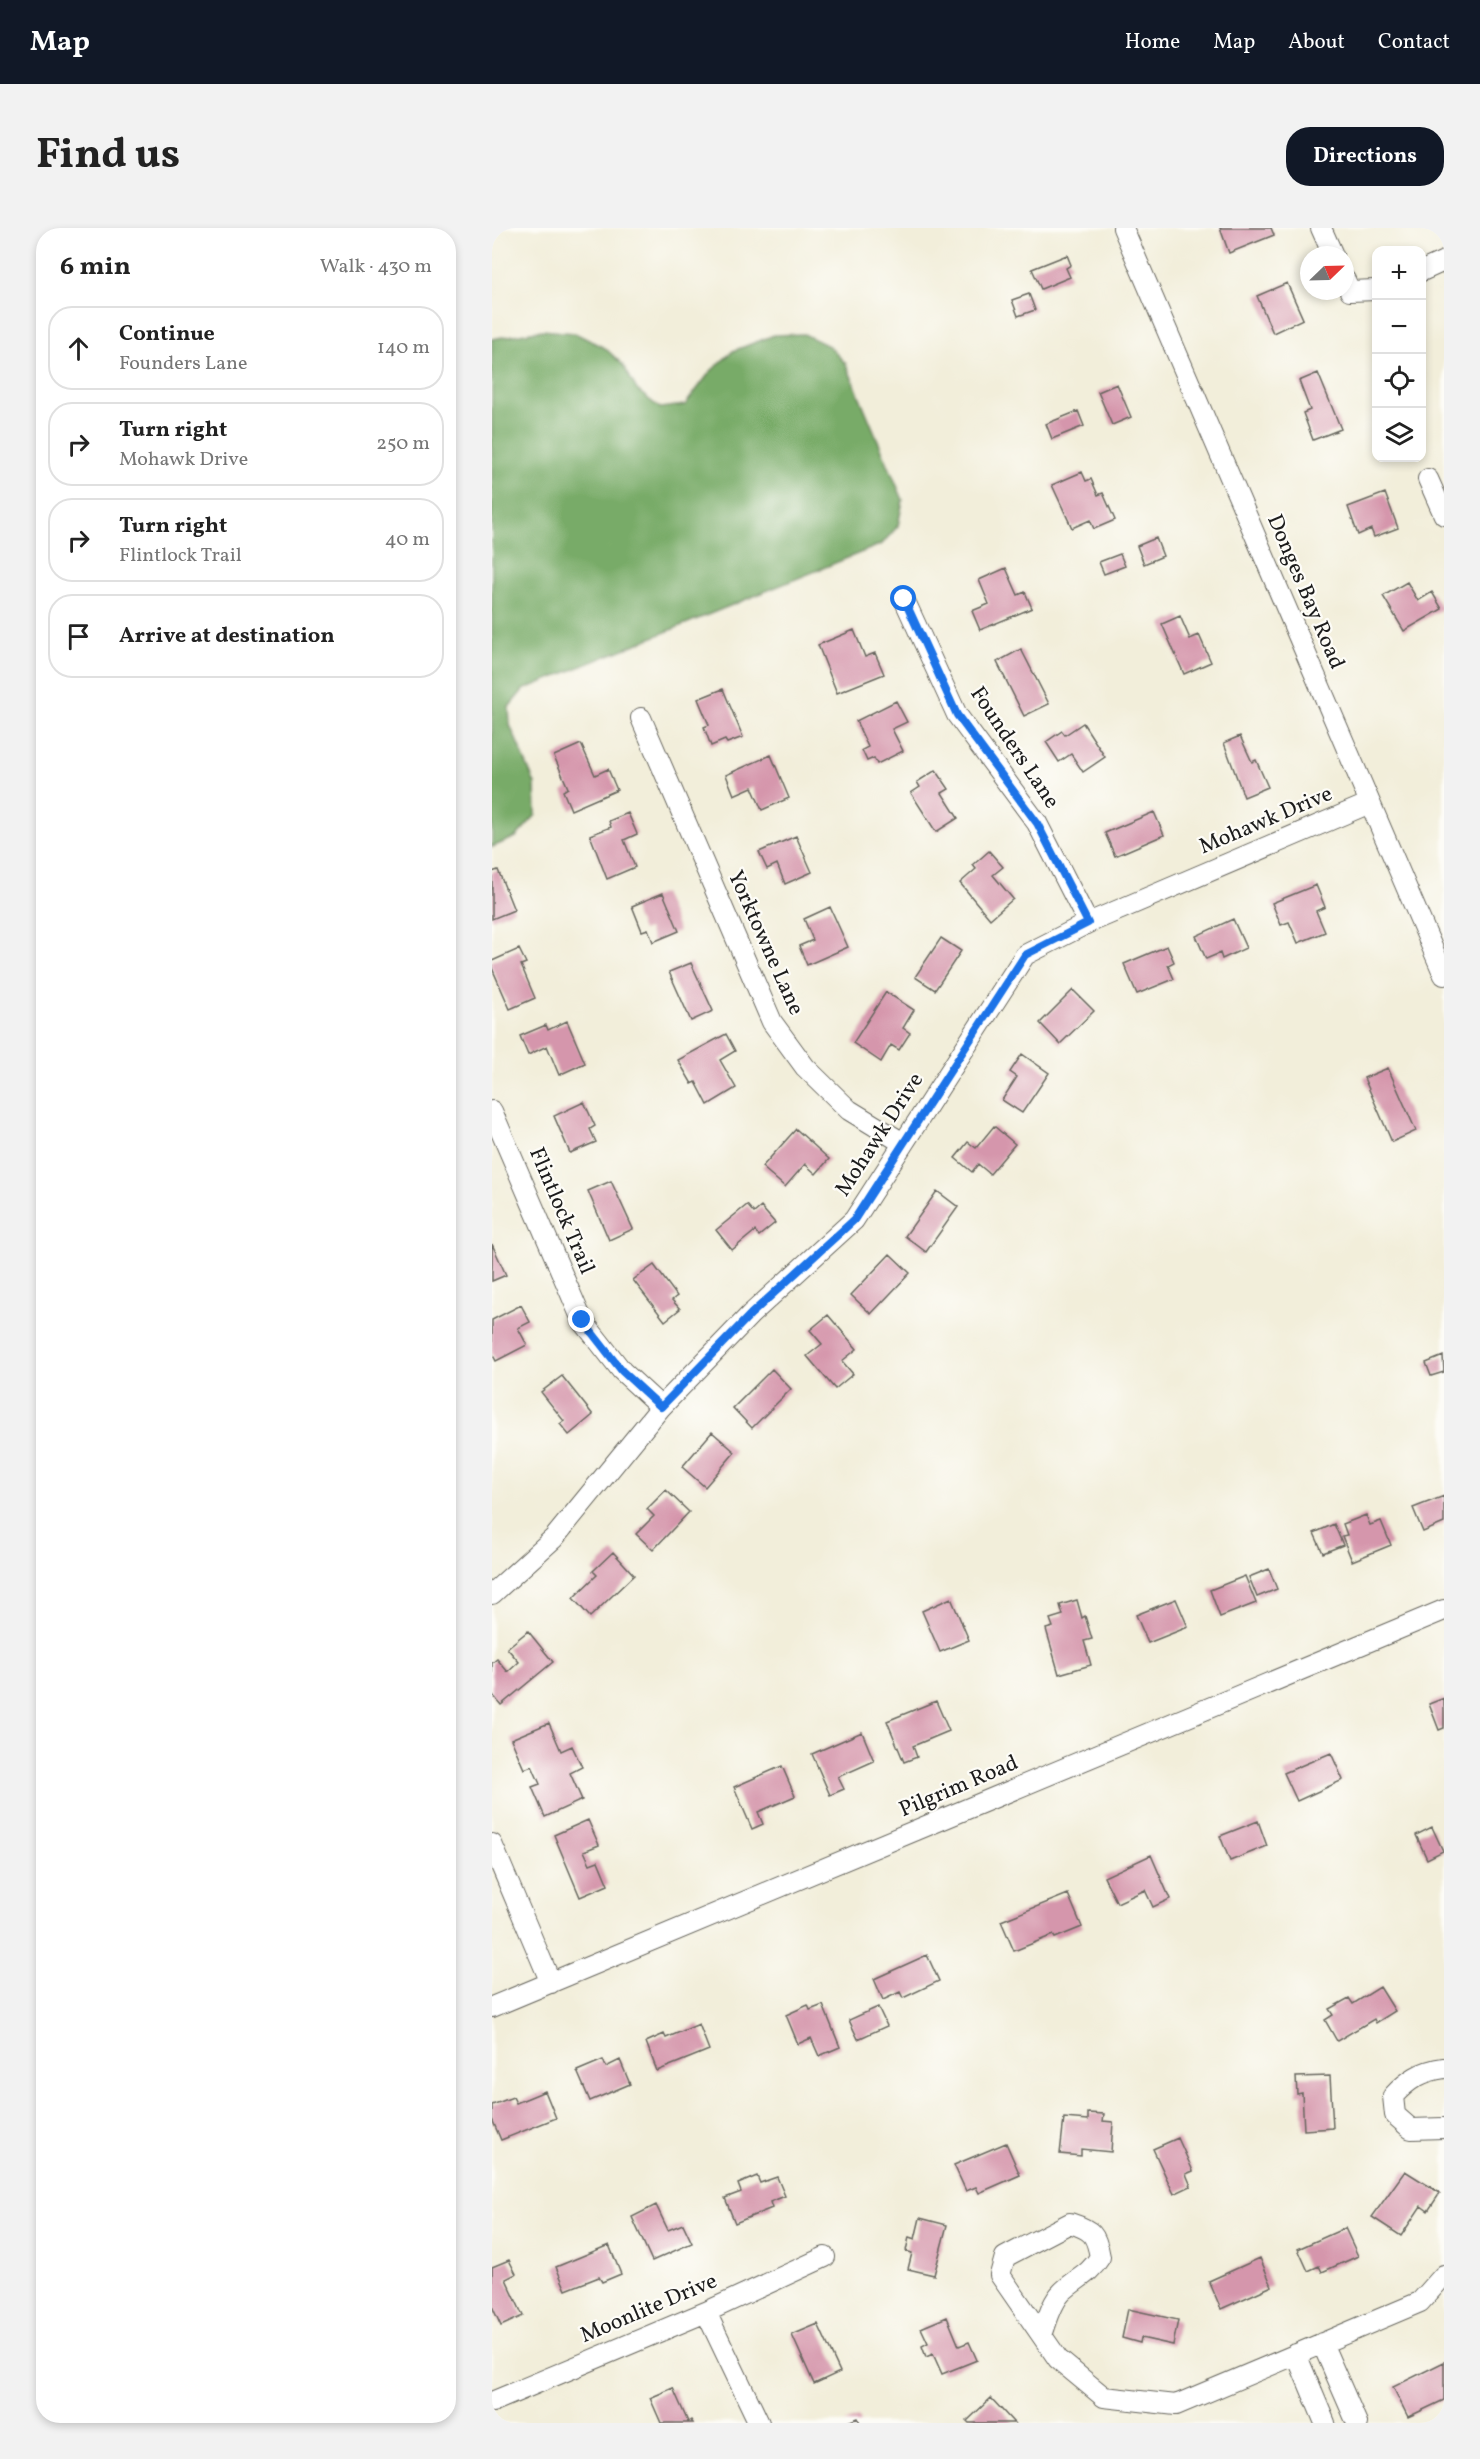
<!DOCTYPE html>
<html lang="en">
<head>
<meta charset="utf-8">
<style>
  :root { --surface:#fff; --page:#f2f2f2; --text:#222; --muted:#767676; --line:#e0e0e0; --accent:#111827 }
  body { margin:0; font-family:Vollkorn,serif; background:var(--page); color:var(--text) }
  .controls { position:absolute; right:18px; top:18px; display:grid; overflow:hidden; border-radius:12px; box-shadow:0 3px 9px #0003 }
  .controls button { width:54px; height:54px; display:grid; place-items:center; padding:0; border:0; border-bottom:2px solid var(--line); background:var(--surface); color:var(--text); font:30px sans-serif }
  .compass { position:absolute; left:808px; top:18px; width:54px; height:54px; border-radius:50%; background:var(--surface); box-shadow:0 3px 9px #0003; rotate:67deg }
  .stop { position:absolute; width:18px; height:18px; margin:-14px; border:4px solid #1a73e8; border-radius:50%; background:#fff }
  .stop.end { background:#1a73e8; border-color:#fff; box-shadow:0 2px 6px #0008 }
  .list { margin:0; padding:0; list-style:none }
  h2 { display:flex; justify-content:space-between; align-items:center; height:78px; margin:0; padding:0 24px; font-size:26px }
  h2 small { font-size:20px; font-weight:400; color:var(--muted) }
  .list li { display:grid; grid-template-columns:39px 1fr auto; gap:18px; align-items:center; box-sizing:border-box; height:84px; margin:0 12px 12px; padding:0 12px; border:2px solid var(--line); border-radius:24px }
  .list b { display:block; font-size:22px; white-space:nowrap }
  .list p { margin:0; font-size:20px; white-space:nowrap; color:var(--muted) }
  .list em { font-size:20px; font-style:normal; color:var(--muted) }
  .icon { flex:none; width:33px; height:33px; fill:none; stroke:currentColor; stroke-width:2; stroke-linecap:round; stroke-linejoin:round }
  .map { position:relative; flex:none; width:952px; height:2195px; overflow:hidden; border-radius:24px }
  header { display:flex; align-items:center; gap:36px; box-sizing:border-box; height:84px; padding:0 30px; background:var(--accent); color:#fff }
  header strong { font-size:28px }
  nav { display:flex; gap:33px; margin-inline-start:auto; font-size:21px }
  .intro { display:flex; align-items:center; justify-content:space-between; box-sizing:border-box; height:144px; padding:0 36px }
  h1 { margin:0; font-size:42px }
  .button { padding:15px 27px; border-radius:24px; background:var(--accent); color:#fff; font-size:21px; font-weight:700 }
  main { display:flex; gap:36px; padding:0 36px }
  aside { flex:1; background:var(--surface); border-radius:24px; box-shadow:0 3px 9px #0003 }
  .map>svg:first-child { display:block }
  .forest { fill:#78ab67; stroke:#4a6442; stroke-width:1.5 }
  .building { fill:#d596ac }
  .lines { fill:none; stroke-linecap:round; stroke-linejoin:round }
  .minor-casing { stroke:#67665e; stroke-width:22 }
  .minor { stroke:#fff; stroke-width:20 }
  .route { stroke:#1a73e8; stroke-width:8 }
  .labels { text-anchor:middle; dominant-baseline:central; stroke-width:4.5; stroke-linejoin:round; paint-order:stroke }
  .street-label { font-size:22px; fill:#1c1c1c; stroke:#fdfcf7 }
</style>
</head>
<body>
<header>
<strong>Map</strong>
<nav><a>Home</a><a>Map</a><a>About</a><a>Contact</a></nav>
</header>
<div class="intro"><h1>Find us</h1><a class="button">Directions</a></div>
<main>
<aside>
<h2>6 min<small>Walk · 430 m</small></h2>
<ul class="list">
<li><svg class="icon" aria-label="ahead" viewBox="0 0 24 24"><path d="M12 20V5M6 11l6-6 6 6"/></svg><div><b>Continue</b><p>Founders Lane</p></div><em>140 m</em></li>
<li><svg class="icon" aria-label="right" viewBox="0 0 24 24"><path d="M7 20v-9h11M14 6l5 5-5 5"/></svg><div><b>Turn right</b><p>Mohawk Drive</p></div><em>250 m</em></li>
<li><svg class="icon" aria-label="right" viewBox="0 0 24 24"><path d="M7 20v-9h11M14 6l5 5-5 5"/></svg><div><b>Turn right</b><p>Flintlock Trail</p></div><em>40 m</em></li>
<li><svg class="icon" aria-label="arrive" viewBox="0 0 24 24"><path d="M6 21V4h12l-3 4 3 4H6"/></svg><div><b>Arrive at destination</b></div></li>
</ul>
</aside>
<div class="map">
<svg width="952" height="2195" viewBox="0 0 952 2195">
  <rect width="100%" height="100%" fill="#fdfcf7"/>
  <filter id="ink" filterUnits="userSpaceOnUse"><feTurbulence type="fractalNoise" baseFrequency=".0167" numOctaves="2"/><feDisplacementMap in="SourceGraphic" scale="12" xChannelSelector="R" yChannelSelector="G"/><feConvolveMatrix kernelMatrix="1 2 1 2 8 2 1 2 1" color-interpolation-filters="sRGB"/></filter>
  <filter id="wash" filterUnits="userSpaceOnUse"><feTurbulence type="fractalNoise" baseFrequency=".008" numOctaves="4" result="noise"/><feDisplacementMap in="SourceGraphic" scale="24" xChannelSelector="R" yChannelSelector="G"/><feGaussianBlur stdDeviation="1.35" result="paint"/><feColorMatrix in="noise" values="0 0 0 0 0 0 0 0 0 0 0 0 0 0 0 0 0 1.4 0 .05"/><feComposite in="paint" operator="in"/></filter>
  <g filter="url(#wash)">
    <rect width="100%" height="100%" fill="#f2eeda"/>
    <path class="forest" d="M50,102L83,105L113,120L131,137L145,162L168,180L193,177L218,144L241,123L282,107L312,106L337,118L354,136L411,272L406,298L390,316L31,462L17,479L18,497L43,556L44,587L24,609L0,619V111Z"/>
    <g id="blocks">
      <path class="building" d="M728,0H779L782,7L737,25Z
        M575,27L579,37L574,40L578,49L549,61L540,41Z
        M795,55L811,91L781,105L765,68Z
        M537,66L543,82L526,88L520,72Z
        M826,145L849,201L821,212L811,185L818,182L807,153Z
        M625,156L639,189L620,197L606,164Z
        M586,183L592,198L560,211L554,196Z
        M590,244L594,253L599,251L606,267L611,265L623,292L602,301L598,292L580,300L560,257Z
        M893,265L906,300L882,309L879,301L866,307L856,279Z
        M664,310L671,328L652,336L645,318Z
        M628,326L633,338L612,346L607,334Z
        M514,340L526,367L533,364L540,380L488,402L480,383L497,376L487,352Z
        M915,354L926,373L940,364L950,381L912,403L891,368Z
        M688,388L698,411L707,407L719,434L692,446L670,396Z
        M362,402L373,429L383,425L392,446L345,465L326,417Z
        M529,421L557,476L532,488L505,434Z
        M231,461L251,509L235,515L233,512L219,518L212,499L217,497L206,471Z
        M404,473L415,494L400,501L411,523L385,536L382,530L375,533L370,522L376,519L364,493Z
        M591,495L613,529L591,544L579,526L567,534L554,514L570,503L573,507Z
        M748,508L760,534L764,532L776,559L752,569L732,515Z
        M89,516L103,547L116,541L125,562L79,582L71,563L76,560L62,528Z
        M279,527L297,570L270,582L260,559L242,567L234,547Z
        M444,542L457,561L450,565L466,590L444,604L419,565L428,559L425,554Z
        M662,584L672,607L623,628L613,605Z
        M136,585L145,606L132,612L143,639L115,651L98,607L119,599L117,593Z
        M304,608L320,644L293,656L285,636L275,641L267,624Z
        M497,623L511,639L501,647L521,671L498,691L468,655L484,641L481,637Z
        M6,642L22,682L0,691V644Z
        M824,657L833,679L824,683L833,704L806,715L797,694L789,697L780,675Z
        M171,665L187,703L161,714L156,701L150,703L140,678Z
        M338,679L356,719L315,737L307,718L321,712L312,691Z
        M741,691L754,720L730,731L728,725L714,731L704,708Z
        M449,710L469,723L443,762L423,749Z
        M675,718L682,734L676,737L682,751L645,766L632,736Z
        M27,721L34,735L29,737L43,770L18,781L0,740V733Z
        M199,735L221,783L199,793L177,744Z
        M581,762L602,783L568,816L548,795Z
        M394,764L422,782L411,800L418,805L407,822L399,817L389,834L361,815Z
        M75,793L93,835L67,847L55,818L36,827L28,808L54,797L56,802Z
        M234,806L243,823L228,832L244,860L216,877L204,854L200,856L186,832Z
        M530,826L557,845L530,885L510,872L525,849L518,844Z
        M896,840L924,903L900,914L872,850Z
        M92,874L103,898L98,901L104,914L78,925L62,888Z
        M502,898L523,916L498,946L486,936L480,944L463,930L476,914L484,920Z
        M304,901L337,931L324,946L313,936L293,959L270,939Z
        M119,953L141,1001L117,1012L96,963Z
        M445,963L466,979L434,1024L413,1008Z
        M255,977L262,985L269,979L283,995L267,1008L263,1003L240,1022L224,1002Z
        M0,1016L14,1047L0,1053Z
        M398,1026L418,1045L379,1086L359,1067Z
        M162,1037L185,1068L180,1072L188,1081L173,1093L141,1052Z
        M29,1077L38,1094L26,1100L35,1117L4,1133L0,1125V1092Z
        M336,1087L365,1121L350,1133L361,1146L343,1161L315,1128L330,1116L318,1102Z
        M951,1128L952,1144L939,1148L934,1135Z
        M280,1141L299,1161L260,1200L241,1180Z
        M70,1148L101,1187L77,1207L68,1196L72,1193L49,1164Z
        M220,1204L243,1224L213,1259L190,1239Z
        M174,1262L197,1284L161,1322L144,1306L162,1288L155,1281Z
        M952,1268V1295L931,1304L921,1280Z
        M874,1287L878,1297L889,1293L899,1317L860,1333L850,1308L855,1307L851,1296Z
        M842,1296L851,1317L831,1325L822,1305Z
        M121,1324L142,1347L98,1389L81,1370L105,1347L101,1343Z
        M777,1341L785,1361L765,1369L757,1349Z
        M753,1348L764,1375L728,1389L718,1362Z
        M459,1370L477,1412L448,1424L430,1383Z
        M684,1371L696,1399L656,1415L644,1387Z
        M585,1372L590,1390L593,1388L600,1411L592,1413L599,1437L567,1446L554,1401L561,1399L558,1391L571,1387L568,1377Z
        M36,1403L61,1434L9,1477L0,1466V1435L5,1431L16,1444L27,1434L15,1420Z
        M952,1470V1500L947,1502L937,1476Z
        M444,1473L457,1503L421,1518L425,1529L412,1534L395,1493Z
        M57,1495L69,1523L80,1518L90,1539L78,1545L90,1572L53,1589L40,1559L48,1556L40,1538L32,1541L19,1511Z
        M370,1504L382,1533L346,1549L352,1561L338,1567L320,1526Z
        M839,1525L851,1552L805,1573L792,1545Z
        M290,1538L303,1568L266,1584L271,1596L260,1601L242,1559Z
        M96,1592L107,1617L92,1623L98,1636L106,1633L116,1657L88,1669L62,1607Z
        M766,1593L775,1618L738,1633L728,1608Z
        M940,1599L951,1623L935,1631L924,1607Z
        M659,1627L678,1671L661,1679L653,1662L625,1675L612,1649Z
        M576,1666L590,1699L563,1710L561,1707L522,1723L509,1693Z
        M435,1727L447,1753L411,1770L408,1764L391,1772L382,1751Z
        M888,1759L903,1783L884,1795L882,1791L845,1813L833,1792L841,1787L837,1781L857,1770L861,1776Z
        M316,1777L318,1782L331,1777L348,1819L327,1828L319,1810L306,1816L294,1787Z
        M386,1779L395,1798L366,1811L357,1792Z
        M207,1796L217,1822L165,1843L154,1814L172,1806L174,1810Z
        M111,1832L114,1839L128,1832L138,1856L98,1873L85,1843Z
        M838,1848L841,1900L812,1902L810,1865L805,1866L804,1849Z
        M53,1863L64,1890L9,1912L0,1891V1877L21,1869L24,1875Z
        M596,1885L612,1886L611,1893L621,1894L619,1924L589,1921V1928L568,1926L572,1890L596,1892Z
        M686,1910L701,1943L694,1946L699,1958L682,1966L661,1921Z
        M514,1915L528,1947L487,1965L484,1959L474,1963L462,1937Z
        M913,1943L948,1965L936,1983L929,1978L909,2008L880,1989Z
        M265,1948L268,1955L285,1949L293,1968L278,1974L280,1980L243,1995L233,1970L249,1964L246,1956Z
        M164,1977L176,2002L191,1996L200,2015L160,2033L140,1989Z
        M428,1990L455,1997L442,2047L416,2041L420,2025L414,2023L417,2009L423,2011Z
        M853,2000L866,2028L830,2044L827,2038L816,2043L806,2021Z
        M117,2017L129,2046L110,2054L107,2049L74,2062L64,2039Z
        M768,2030L780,2058L729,2081L717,2053Z
        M17,2032L24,2046L14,2051L31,2088L9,2098L0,2078V2039Z
        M636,2081L686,2092L681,2117L649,2110L648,2115L630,2110Z
        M455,2089L467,2118L477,2114L485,2132L450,2146L441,2126L434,2129L430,2118L436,2115L429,2100Z
        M326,2096L348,2144L322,2156L300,2107Z
        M952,2134V2172L916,2189L901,2159Z
        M181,2160L196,2194L199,2192L201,2195H169L158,2170Z
        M499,2170L522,2195H477L475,2193Z
        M366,2190L368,2195H353Z"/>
    </g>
  </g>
  <g filter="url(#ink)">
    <use href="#blocks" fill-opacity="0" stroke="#67665e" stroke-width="1.5"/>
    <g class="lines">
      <g class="minor-casing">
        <path id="minor" d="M631,0L952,747
          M829,0L841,27
          M930,43L952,33
          M853,52L858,63L884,62
          M936,251L952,287
          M412,371L465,487L545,595L596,695
          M149,490L280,794L313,839L357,882L411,915
          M0,883L90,1092L130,1143L169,1179
          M0,1366L62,1310L169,1179L259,1086L362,992L533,727L596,695L878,575
          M0,1616L59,1755
          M0,1779L952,1382
          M952,1840C929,1843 916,1852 901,1868L903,1887L919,1901L952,1900
          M214,2084L267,2195
          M550,2107C555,2094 559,2075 570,2064C585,2050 597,2047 608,2029C604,2006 600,2002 578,1995L513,2029L508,2047L566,2131L612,2169L684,2177L928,2074L952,2047
          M830,2115L865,2195
          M804,2126L833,2195
          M0,2174L214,2084L333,2029"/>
      </g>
      <use href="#minor" class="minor"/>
    </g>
  </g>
  <g class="lines" filter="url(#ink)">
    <path class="route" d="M90,1092L130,1143L169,1179L259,1086L362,992L533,727L596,695L545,595L465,487L412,371"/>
  </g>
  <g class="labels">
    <g class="street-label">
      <text transform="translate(813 364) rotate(67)">Donges Bay Road</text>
      <text transform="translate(522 520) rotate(56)">Founders Lane</text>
      <text transform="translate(774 593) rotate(-23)">Mohawk Drive</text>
      <text transform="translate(273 715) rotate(66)">Yorktowne Lane</text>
      <text transform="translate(388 907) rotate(-57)">Mohawk Drive</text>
      <text transform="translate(69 983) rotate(67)">Flintlock Trail</text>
      <text transform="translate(467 1559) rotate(-23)">Pilgrim Road</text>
      <text transform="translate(157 2081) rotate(-23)">Moonlite Drive</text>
    </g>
  </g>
</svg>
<div class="controls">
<button>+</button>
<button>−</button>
<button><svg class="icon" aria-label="locate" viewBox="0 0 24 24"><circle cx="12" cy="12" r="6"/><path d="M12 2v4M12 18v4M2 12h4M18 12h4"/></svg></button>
<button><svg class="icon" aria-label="layers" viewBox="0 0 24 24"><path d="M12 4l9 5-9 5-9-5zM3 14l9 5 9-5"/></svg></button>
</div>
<svg class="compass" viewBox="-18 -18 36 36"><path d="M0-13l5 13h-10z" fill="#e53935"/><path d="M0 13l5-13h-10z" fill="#767676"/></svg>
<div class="stop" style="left:412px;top:371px"></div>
<div class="stop end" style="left:90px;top:1092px"></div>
</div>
</main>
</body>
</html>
